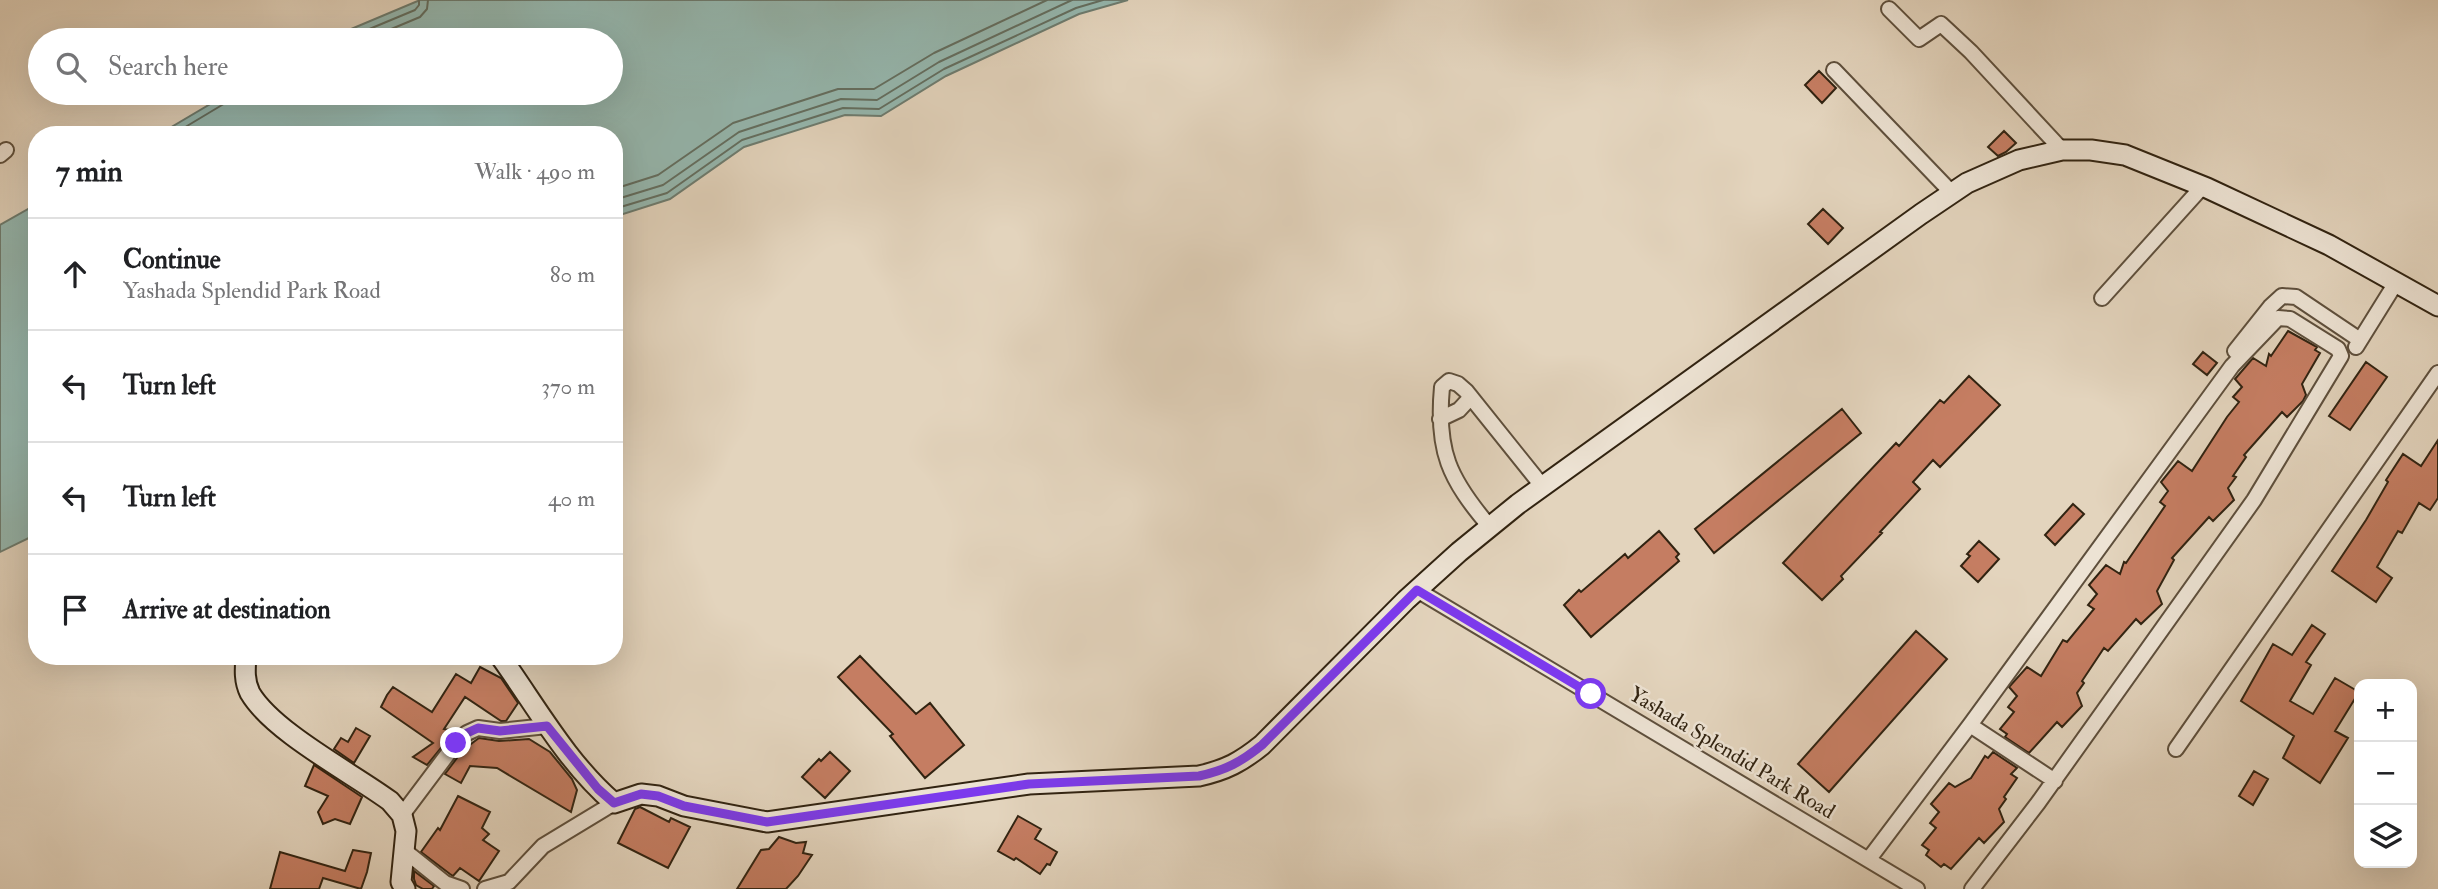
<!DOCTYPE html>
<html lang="en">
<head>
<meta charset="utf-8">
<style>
  :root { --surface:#fff; --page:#f2f2f2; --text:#202124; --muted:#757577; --line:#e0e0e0 }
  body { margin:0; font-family:"IM FELL Double Pica",serif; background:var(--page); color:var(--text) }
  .controls { position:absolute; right:21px; bottom:21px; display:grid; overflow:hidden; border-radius:14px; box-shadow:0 7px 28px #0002 }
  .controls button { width:63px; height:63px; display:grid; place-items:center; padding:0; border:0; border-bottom:2px solid var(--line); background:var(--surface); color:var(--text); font:35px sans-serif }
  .stop { position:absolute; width:21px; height:21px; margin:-16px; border:5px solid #7c3aed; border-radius:50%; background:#fff }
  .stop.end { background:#7c3aed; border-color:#fff; box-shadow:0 2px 7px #0008 }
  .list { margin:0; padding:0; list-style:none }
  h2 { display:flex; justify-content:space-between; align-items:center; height:91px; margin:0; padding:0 28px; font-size:30px }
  h2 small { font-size:23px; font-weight:400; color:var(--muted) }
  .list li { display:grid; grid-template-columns:46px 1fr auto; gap:21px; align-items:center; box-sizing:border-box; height:112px; padding:0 28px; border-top:2px solid var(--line) }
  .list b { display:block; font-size:26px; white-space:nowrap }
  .list p { margin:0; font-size:23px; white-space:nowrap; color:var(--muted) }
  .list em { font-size:23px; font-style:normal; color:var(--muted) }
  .icon { flex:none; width:38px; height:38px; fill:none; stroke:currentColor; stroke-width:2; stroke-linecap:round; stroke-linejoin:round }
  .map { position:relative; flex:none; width:2438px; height:889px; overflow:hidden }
  .search { position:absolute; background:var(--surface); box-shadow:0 7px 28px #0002; left:28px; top:28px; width:595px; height:77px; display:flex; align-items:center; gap:18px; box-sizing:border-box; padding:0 24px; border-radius:38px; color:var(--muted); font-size:26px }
  .panel { position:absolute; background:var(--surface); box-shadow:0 7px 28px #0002; left:28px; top:126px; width:595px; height:539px; border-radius:28px }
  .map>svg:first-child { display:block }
  .water { fill:#95b8b0; stroke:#6d7c70; stroke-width:2 }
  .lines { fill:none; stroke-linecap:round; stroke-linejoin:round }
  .shore { stroke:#636e60; stroke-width:2 }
  .building { fill:#c57d62; stroke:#312311; stroke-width:2 }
  .street-casing { stroke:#5e4f3c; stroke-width:18 }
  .secondary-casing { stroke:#312311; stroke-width:23 }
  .street { stroke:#ede3d4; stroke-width:14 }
  .secondary { stroke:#ede3d4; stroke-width:19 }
  .route { stroke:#7c3aed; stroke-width:9 }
  .labels { text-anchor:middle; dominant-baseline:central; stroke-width:5; stroke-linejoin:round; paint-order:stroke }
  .street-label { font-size:21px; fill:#312311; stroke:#ede3d4 }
</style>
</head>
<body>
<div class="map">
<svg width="2438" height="889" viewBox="0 0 2438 889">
  <rect width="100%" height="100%" fill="#e3d4bd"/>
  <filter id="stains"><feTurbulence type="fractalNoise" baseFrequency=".00286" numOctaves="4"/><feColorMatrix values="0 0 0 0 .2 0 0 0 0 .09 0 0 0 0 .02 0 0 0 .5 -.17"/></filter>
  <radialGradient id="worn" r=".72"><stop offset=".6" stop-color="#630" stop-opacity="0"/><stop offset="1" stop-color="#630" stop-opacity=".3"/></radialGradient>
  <path class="water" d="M420,0H1128L1079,14L946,76L881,116L845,115L744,147L670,199L614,217V135H158L229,93H611V40H325Z
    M37,204V534L0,552V225Z"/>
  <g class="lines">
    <path class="shore" d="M343,40L415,10L419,5V0
      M365,40L420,17L427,9L428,0
      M172,135L227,102L231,93
      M614,189L658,175L733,123L838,89H874L934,53L1047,0
      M614,200L663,185L739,132L841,99L877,100L939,62L1072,0
      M614,209L667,193L742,140L843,108L879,109L944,69L1076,8L1103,0"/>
  </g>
  <path class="building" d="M1819,71L1836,88L1822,103L1805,85Z
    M2004,131L2016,143L2006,152L1998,156L1988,147Z
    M1823,209L1843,228L1828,244L1808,224Z
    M2288,331L2317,347L2315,350L2320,353L2302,384L2306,395L2303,401L2287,417L2282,412L2244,455L2246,457L2233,476L2236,477L2228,488L2234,500L2213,521L2209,517L2172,558L2174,560L2157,591L2162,604L2141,624L2136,619L2108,651L2104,648L2082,681L2084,683L2077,693L2082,706L2062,727L2057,722L2029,753L2005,737L2007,734L2000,729L2014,712L2008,707L2017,696L2009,687L2027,667L2041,676L2063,640L2067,642L2094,609L2088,605L2097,594L2089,585L2106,565L2120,574L2124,562L2126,563L2165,506L2160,502L2168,491L2161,482L2178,461L2192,471L2227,417L2239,402L2233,397L2242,387L2235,379L2253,358L2266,366L2269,354L2271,356Z
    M2203,352L2217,363L2207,375L2193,364Z
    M2366,362L2387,377L2350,430L2329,416Z
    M1969,376L2000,405L1940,467L1933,460L1913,482L1920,489L1880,532L1882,533L1841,576L1843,579L1822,600L1783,563L1896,443L1899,446L1940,400L1944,403Z
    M1842,409L1861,433L1714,553L1695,529Z
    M2438,440V498L2430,510L2419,503L2402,533L2398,531L2377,567L2392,578L2376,602L2332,571L2366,520L2388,482L2386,480L2403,454L2421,466Z
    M2073,504L2084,514L2055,545L2045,535Z
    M1659,531L1679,554L1676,557L1679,561L1591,637L1564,605L1579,590L1581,592L1625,554L1628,558Z
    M1979,541L1999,559L1978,582L1961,566L1970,556L1967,554Z
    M2312,625L2325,634L2306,662L2311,665L2290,701L2313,714L2335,678L2359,692L2335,731L2348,738L2320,783L2283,758L2294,736L2241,701L2273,644L2292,655Z
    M1916,631L1947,659L1829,792L1798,764Z
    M860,656L916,714L930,703L964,745L925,778L890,736L893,734L838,677Z
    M480,667L501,678L518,703L506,721H501L465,697L444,729L455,731L427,765L413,757L433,743L381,707L387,695L393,687L432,712L456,674L471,683Z
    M356,728L370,736L354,763L334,749L341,738L348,742Z
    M479,738L499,741L529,739L550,752L572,779L577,790L571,812L497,768L470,766L461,783L445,774L463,750Z
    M830,752L850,771L825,798L802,777L819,759L821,761Z
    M1993,752L2017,768L2011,774L2017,778L2004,797L2006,799L1999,809L2004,822L1984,843L1979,838L1951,869L1944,864L1941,867L1926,855L1929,850L1922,845L1936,828L1930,823L1939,812L1931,804L1949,783L1955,787L1971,778L1985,756L1988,758Z
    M314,765L362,797L350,824L335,819L323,824L318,812L328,796L305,786Z
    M2254,771L2268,779L2253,805L2239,796Z
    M458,796L490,812L482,828L489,834L483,840L499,851L479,881L460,868L453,876L450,874L421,852L438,828L440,830Z
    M640,807L669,822L671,818L690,827L668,868L618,843L635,809Z
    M1018,816L1041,829L1035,839L1057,852L1050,865L1047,864L1040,874L1016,858L1014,860L998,851Z
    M779,837L796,843L806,842L803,853L812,855L798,876L786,889H737L761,850L769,849Z
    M353,850L371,853L367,872L361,889L323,878L319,889H270L280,852L345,871Z
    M414,871L434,886L432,889H423L416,885L414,879Z"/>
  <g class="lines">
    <g class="street-casing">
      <path id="street" d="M1889,9L1919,39L1941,24L1971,52L2062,150
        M1834,70L1952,193
        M0,155L6,150
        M2102,298L2203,186
        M2356,347L2397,281
        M2235,351L2270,307L2282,296L2296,297L2360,340
        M1440,419L1459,410L1471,397
        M1490,527C1449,479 1436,451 1442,387L1449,381L1458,384L1466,391L1543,487
        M1417,590L1917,889
        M1970,725L2055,781
        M2176,749L2438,373
        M402,815L456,743L467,733L478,728L500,731L547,726
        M405,851L445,883L462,889
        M1869,859L1970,725L2232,366L2278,318L2290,319L2338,349L2341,356L2254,500L2038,803L1972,889
        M485,889L509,882L543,846L614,803"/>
    </g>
    <g class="secondary-casing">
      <path id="secondary" d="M246,656C245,669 244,681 250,693C273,732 352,773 390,801L402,815L406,831L401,882L405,889
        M500,656C536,706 567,763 614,803L641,794L658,796L684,806L767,822L1029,784L1199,776C1226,770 1241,762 1262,745L1406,600L1459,552L1518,504L1921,214L1967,183L2019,160L2062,150H2091L2125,155L2207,188L2329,245L2438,306"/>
    </g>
    <use href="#street" class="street"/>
    <use href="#secondary" class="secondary"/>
  </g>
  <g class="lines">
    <path class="route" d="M456,743L467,733L478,728L500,731L547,726L598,789L614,803L641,794L658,796L684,806L767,822L1029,784L1199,776C1226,770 1241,762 1262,745L1417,590L1591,694"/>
  </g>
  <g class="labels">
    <g class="street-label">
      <text transform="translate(1732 753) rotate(31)">Yashada Splendid Park Road</text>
    </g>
  </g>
  <rect width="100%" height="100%" filter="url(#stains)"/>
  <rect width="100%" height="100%" fill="url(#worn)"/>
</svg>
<div class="controls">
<button>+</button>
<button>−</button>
<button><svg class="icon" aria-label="layers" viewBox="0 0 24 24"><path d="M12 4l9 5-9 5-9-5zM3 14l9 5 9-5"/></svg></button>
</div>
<div class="stop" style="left:1591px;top:694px"></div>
<div class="stop end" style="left:456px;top:743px"></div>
<div class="search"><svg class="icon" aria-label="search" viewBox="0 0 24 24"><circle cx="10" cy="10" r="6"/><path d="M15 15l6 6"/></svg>Search here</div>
<section class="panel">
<h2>7 min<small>Walk · 490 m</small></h2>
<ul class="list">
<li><svg class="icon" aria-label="ahead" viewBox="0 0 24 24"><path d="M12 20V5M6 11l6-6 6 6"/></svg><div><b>Continue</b><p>Yashada Splendid Park Road</p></div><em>80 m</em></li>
<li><svg class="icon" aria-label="left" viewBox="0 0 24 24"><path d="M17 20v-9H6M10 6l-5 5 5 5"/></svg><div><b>Turn left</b></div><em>370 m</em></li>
<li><svg class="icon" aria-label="left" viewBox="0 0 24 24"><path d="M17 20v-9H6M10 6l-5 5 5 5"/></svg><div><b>Turn left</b></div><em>40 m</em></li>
<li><svg class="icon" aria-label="arrive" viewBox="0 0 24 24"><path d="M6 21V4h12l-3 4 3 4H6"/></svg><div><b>Arrive at destination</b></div></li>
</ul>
</section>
</div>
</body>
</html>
